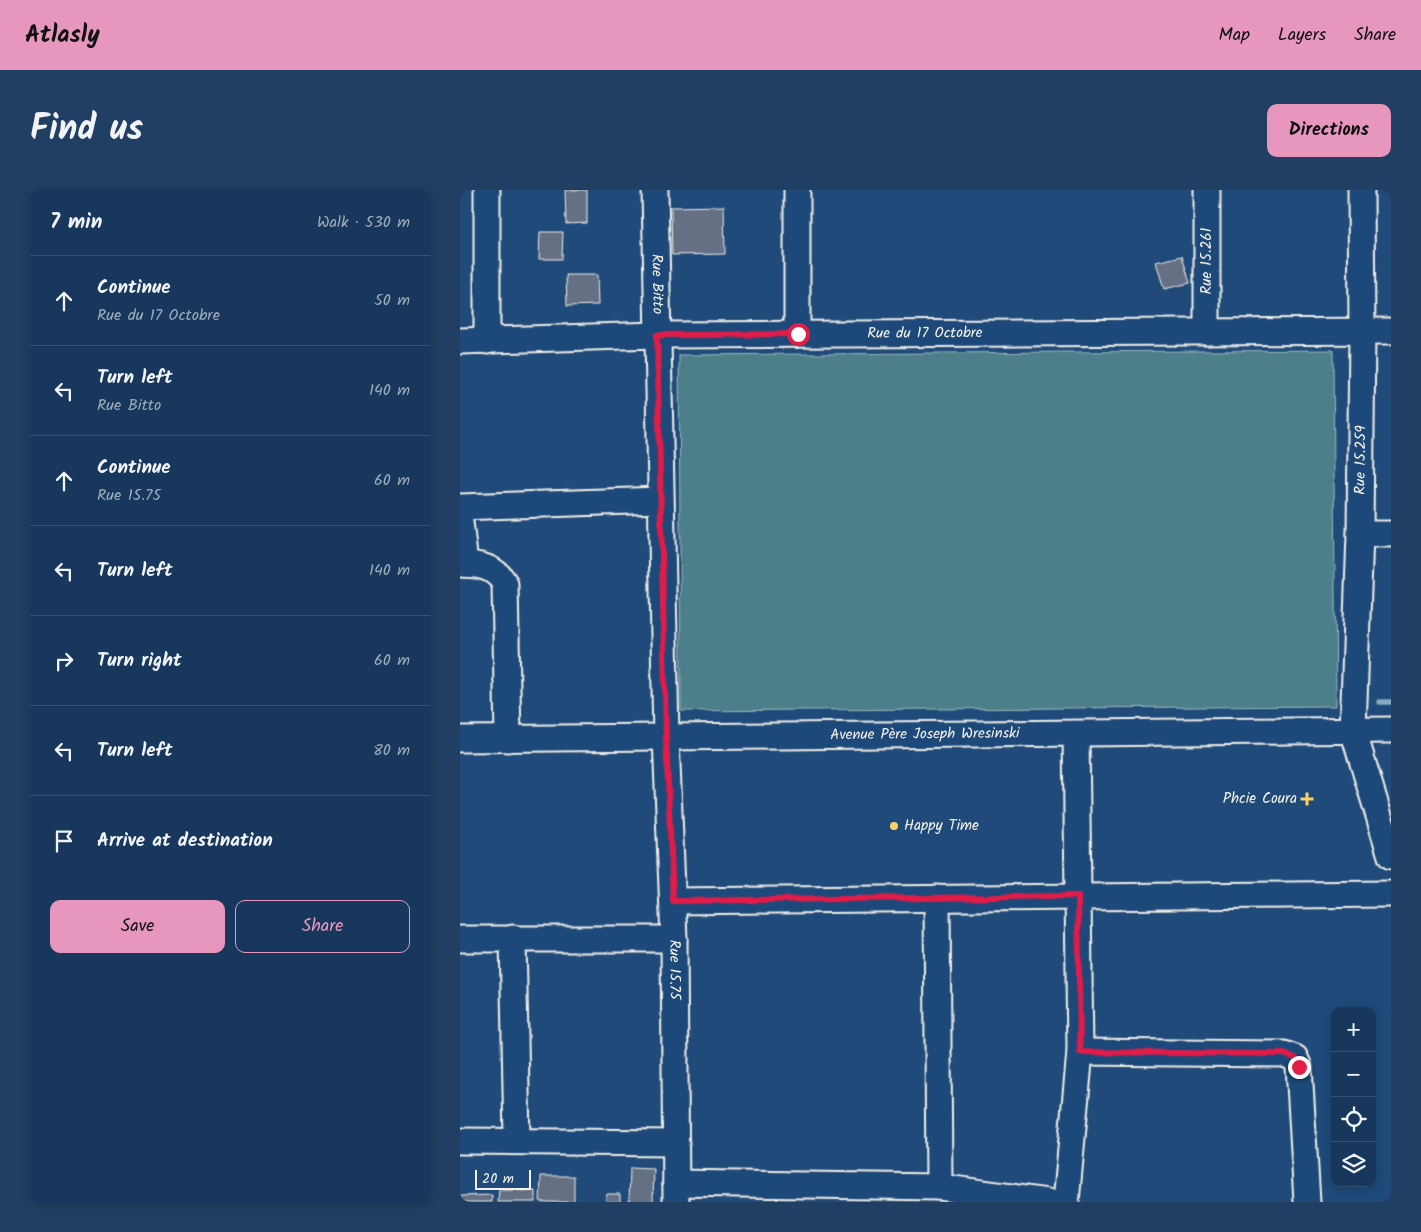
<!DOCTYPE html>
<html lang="en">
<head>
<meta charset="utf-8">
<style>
  :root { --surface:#17385c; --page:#203f62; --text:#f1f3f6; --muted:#9eacbb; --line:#365272; --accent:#e797bd }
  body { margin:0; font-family:Kalam,sans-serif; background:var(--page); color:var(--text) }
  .controls { position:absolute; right:15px; bottom:15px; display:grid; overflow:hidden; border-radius:10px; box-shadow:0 2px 12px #0003 }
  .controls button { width:45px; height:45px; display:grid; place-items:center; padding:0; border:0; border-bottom:1px solid var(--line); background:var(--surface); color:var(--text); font:25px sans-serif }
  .scale { position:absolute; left:15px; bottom:12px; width:56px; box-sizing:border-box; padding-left:5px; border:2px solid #f4f1e8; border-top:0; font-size:14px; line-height:18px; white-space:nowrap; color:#f4f1e8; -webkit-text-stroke:4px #1f4a7a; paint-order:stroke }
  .stop { position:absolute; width:15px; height:15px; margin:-11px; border:4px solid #e11d48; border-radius:50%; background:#fff }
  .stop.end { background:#e11d48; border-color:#fff; box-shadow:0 1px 5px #0008 }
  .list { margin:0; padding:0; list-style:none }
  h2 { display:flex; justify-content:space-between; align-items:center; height:65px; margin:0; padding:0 20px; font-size:21px }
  h2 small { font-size:16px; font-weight:400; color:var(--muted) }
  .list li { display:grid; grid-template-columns:32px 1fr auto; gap:15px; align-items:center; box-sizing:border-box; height:90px; padding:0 20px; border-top:1px solid var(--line) }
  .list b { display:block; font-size:19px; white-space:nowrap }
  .list p { margin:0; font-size:16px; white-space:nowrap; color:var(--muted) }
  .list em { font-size:16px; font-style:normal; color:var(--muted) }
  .actions { display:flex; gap:10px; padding:15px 20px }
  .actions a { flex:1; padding:11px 0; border:1px solid var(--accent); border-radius:10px; text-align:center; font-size:18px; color:var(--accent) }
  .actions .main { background:var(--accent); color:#111 }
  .icon { flex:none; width:28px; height:28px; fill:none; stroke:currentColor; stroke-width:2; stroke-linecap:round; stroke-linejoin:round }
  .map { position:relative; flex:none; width:931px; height:1012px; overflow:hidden; border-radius:10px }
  header { display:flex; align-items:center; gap:30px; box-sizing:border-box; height:70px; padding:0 25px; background:var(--accent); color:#111 }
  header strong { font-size:24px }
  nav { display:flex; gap:28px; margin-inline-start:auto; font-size:18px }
  .intro { display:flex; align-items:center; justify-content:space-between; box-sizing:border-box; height:120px; padding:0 30px }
  h1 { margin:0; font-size:35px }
  .button { padding:12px 22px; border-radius:10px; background:var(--accent); color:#111; font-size:18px; font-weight:700 }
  main { display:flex; gap:30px; padding:0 30px }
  aside { flex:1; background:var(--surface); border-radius:10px; box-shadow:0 2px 12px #0003 }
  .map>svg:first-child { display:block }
  .green { fill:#4d7f8b; stroke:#a0b8ba }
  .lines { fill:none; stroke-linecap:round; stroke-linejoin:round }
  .stream { stroke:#8babbd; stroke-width:5.5 }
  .building { fill:#656f84; stroke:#f4f1e8 }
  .minor-casing { stroke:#f4f1e8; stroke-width:29 }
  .minor { stroke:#1f4a7a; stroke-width:25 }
  .route { stroke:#e11d48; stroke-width:6 }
  .poi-dot { fill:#ffd166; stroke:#1f4a7a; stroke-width:2 }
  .labels { text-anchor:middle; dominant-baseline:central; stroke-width:4; stroke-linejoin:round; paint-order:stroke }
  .street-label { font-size:15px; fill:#f4f1e8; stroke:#1f4a7a }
  .poi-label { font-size:15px; fill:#f4f1e8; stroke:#1f4a7a; text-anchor:end }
</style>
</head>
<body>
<header>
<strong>Atlasly</strong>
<nav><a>Map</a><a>Layers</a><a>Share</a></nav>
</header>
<div class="intro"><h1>Find us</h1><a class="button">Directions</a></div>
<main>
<aside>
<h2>7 min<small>Walk · 530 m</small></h2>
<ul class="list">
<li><svg class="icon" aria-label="ahead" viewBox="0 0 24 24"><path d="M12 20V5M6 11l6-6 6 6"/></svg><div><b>Continue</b><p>Rue du 17 Octobre</p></div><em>50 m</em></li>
<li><svg class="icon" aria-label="left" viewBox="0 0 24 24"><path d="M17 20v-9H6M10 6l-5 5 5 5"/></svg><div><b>Turn left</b><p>Rue Bitto</p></div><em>140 m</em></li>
<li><svg class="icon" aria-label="ahead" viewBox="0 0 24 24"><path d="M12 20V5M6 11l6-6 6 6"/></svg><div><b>Continue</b><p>Rue 15.75</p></div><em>60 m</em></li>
<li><svg class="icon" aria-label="left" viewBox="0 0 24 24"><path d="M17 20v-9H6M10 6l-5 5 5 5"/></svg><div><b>Turn left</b></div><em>140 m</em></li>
<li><svg class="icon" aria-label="right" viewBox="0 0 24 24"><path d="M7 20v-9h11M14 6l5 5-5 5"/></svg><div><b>Turn right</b></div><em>60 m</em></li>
<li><svg class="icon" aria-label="left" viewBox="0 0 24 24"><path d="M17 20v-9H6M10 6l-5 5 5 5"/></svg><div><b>Turn left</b></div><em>80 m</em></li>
<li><svg class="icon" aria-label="arrive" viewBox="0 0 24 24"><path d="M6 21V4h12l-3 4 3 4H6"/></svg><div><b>Arrive at destination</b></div></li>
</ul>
<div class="actions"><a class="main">Save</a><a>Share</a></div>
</aside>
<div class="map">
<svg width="931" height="1012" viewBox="0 0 931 1012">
  <rect width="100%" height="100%" fill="#1f4a7a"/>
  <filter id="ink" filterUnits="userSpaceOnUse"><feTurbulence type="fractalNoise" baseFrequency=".02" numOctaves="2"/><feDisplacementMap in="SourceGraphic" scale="10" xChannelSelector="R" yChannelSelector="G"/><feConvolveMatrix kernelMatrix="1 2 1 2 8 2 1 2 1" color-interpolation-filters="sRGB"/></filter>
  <g filter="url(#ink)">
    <path class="green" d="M873,160L876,516L221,521L219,165Z"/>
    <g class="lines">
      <path class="stream" d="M920,512H931"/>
    </g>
    <path class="building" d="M105,0H127V33L106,34Z
      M264,16L265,64L212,65L211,17Z
      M80,42H103L102,69H79Z
      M722,66L730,93L704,99L696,72Z
      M106,85H137L138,115L107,116Z
      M170,978L194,979L193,1012H169Z
      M81,986H114V1012H80Z
      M39,1000L75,1001V1012H38Z
      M146,1004H160V1012H146Z
      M32,1005V1012H0V1006Z"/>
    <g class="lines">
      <g class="minor-casing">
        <g id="minor">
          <path id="s1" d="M195,0L206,547L214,749L216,1012"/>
          <path d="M337,0V144"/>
          <path d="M901,0L902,141L900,344L893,540L931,666"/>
          <path d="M747,142V0"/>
          <path id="s2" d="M0,151L197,145L931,141"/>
          <path d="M27,151V0"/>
          <path d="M0,317L200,310"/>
          <path d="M0,332L5,374"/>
          <path d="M900,344H931"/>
          <path d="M0,374C19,374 36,377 45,394L48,549"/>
          <path id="s3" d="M0,549L931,540"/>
          <path d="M477,708L479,997"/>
          <path d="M213,711L931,704"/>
          <path d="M53,748L57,950"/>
          <path d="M0,749H214"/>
          <path d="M620,862L824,864L835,868L839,877L847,1012"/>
          <path d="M0,951L216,953"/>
          <path d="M216,993L479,997L588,1012"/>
          <path d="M606,1012L620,862L616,544"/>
        </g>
      </g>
      <use href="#minor" class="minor"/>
    </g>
  </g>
  <g class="lines" filter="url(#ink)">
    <path class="route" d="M338,144L197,145L206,547L213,711L618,706L620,862L824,864L835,868L839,877"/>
  </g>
  <g class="poi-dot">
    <path d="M844.5 601.5h5v5h5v5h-5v5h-5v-5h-5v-5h5z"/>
    <circle cx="434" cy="636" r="5"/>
  </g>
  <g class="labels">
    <g class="street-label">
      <text transform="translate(747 71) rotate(-90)">Rue 15.261</text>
      <text stroke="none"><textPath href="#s1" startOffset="94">Rue Bitto</textPath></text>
      <text stroke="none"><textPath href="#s2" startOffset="465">Rue du 17 Octobre</textPath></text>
      <text transform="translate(901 270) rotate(-89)">Rue 15.259</text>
      <text stroke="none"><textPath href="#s3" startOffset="465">Avenue Père Joseph Wresinski</textPath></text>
      <text stroke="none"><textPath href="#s1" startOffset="780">Rue 15.75</textPath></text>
    </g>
    <g class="poi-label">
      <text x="837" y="609">Phcie Coura</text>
      <text x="444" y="636" text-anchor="start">Happy Time</text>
    </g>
  </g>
</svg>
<div class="controls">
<button>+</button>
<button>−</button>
<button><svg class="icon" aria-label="locate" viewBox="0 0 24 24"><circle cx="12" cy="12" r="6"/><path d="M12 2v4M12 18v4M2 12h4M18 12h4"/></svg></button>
<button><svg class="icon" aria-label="layers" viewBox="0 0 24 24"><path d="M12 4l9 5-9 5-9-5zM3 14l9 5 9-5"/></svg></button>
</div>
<div class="scale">20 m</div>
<div class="stop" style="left:338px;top:144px"></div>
<div class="stop end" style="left:839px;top:877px"></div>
</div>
</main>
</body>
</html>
